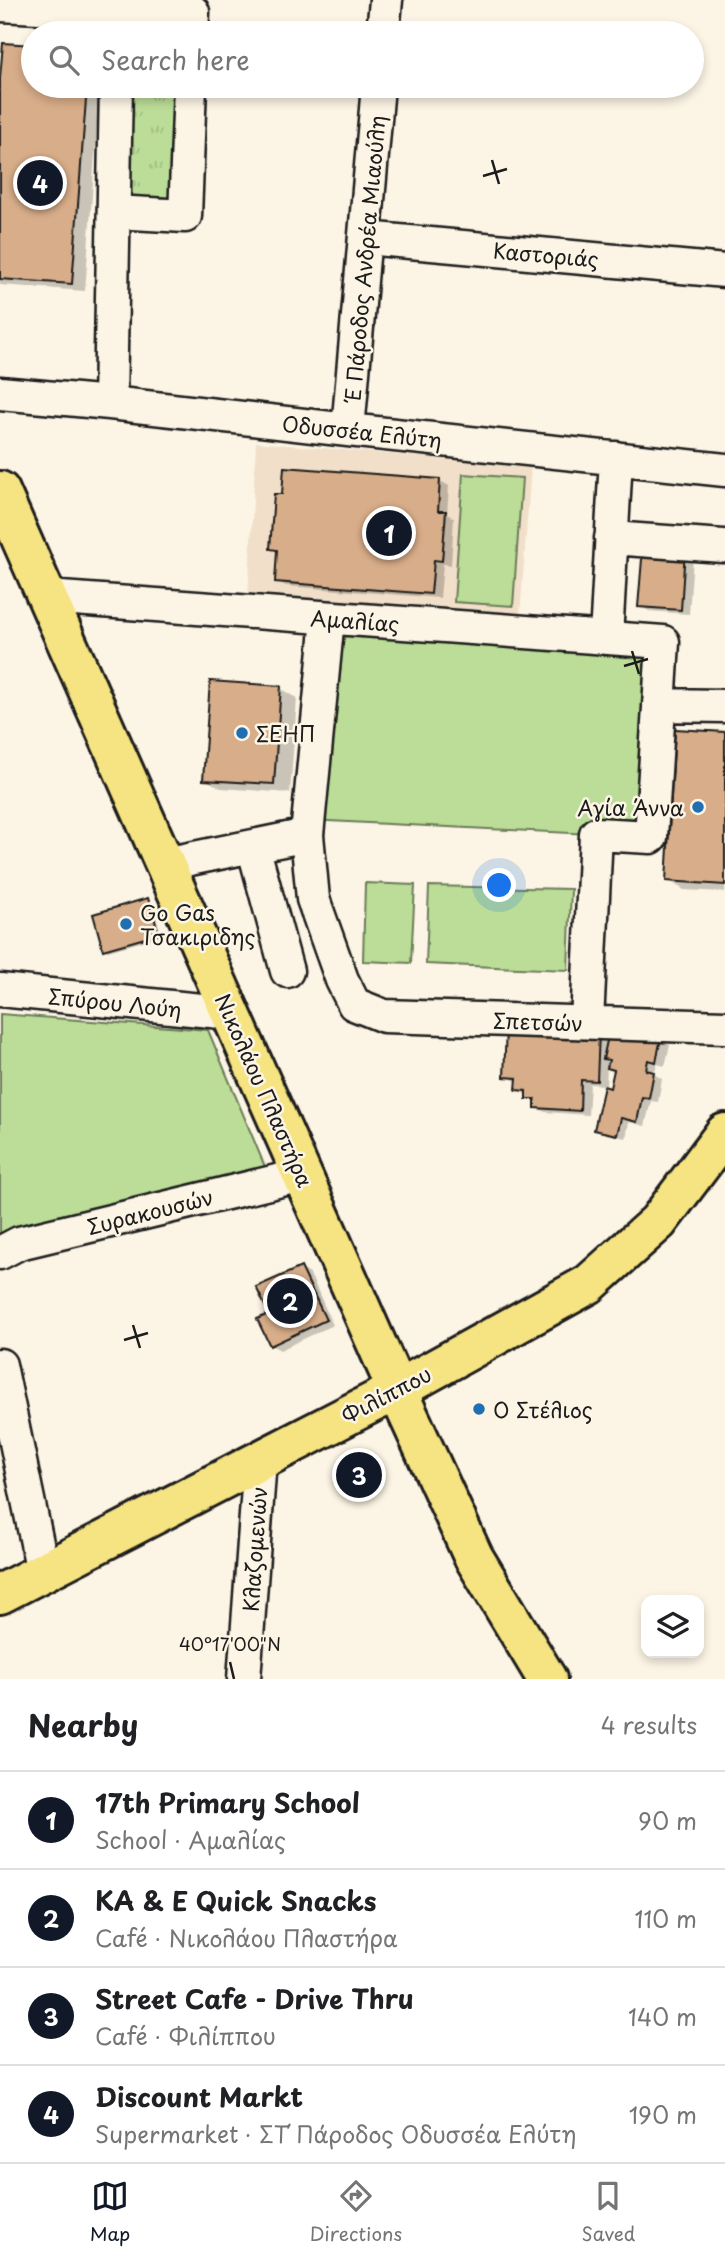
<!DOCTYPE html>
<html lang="en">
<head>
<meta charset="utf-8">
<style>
  :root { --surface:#fff; --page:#f6f6f6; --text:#202124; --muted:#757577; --line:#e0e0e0; --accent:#111827 }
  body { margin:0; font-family:"Playpen Sans",sans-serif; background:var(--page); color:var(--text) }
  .controls { position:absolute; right:21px; bottom:21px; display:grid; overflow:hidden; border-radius:14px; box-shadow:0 4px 10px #0003 }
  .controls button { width:63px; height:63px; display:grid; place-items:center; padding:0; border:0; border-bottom:2px solid var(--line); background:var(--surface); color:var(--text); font:35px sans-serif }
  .you { position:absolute; left:500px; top:886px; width:24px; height:24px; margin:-18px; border:5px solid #fff; border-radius:50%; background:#1a73e8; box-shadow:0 0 0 10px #1a73e833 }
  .badge { display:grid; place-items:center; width:46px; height:46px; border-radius:50%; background:var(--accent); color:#fff; font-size:23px; font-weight:700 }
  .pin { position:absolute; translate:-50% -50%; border:4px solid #fff; box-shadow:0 2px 7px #0006 }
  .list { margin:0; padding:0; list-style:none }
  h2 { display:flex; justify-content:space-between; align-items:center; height:91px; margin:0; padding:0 28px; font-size:30px }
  h2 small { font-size:23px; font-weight:400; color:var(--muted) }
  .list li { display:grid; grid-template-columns:46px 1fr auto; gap:21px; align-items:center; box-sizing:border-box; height:98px; padding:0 28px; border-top:2px solid var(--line) }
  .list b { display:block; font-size:26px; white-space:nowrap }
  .list p { margin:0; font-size:23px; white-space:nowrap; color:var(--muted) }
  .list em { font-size:23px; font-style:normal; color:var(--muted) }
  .icon { flex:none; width:38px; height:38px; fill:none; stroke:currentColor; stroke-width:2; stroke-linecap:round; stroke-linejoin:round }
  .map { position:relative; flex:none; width:725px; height:1679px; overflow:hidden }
  .search { position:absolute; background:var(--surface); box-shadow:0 4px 10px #0003; left:21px; right:21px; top:21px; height:77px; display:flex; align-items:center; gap:18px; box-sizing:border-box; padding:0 24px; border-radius:38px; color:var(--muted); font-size:26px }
  .sheet { height:483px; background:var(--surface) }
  nav { display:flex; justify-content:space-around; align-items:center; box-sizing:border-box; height:98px; border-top:2px solid var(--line); background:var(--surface); font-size:19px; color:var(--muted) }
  nav a { display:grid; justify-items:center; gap:4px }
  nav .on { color:var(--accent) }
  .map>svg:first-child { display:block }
  .built { fill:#f1dfc9 }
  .grass { fill:url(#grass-tufts); stroke:#6c7c5a; stroke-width:2 }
  .park { fill:#bbdd97; stroke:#6c7c5a; stroke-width:2 }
  .shadow { fill:#0003 }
  .building { fill:#d8ad89; stroke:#1c1c1c; stroke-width:2 }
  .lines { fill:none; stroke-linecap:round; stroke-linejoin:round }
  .minor-casing { stroke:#1c1c1c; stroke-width:37 }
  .major-casing { stroke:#1c1c1c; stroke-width:44 }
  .minor { stroke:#fcf5e5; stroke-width:32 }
  .major { stroke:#f6e381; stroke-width:38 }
  .ticks { fill:none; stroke:#1c1c1c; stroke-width:2.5 }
  .poi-dot { fill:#1f6fb2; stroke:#fcf5e5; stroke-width:2.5 }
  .labels { text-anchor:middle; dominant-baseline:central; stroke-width:5; stroke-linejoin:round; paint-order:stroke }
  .street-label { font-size:21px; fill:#1c1c1c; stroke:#fcf5e5 }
  .poi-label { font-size:21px; fill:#1c1c1c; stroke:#fcf5e5; text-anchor:start }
  .ticks-label { font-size:18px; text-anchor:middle; fill:#1c1c1c; stroke:#fcf5e5; stroke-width:5; stroke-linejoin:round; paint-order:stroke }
</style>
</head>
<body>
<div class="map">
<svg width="725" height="1679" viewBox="0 0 725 1679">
  <defs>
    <pattern id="grass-tufts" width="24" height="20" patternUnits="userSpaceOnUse" patternTransform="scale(1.75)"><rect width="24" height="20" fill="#bbdd97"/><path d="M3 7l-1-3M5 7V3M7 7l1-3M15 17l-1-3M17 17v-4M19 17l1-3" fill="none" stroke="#a0bd82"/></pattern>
  </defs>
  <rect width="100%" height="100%" fill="#fcf5e5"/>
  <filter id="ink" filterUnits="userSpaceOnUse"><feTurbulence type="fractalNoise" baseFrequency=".0143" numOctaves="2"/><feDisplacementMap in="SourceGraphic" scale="14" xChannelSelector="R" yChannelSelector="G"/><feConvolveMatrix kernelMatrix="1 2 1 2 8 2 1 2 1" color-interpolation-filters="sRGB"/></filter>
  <g filter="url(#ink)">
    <path class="built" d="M256,442L531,467L520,617L248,598Z"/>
    <path class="grass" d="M133,86H178L174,202L128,200Z"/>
    <path class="park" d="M463,474L522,478L513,606L454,602Z
      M328,618L663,642L651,837L309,820Z
      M365,883L415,885L411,963L363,961Z
      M429,886L571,889L568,970L426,964Z
      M0,1014L208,1030L268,1174L0,1239Z"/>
    <path class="shadow" d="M5,45L33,47V86H100L85,291L0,285V98Z
      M440,481L449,486L447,514L454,518L451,565L443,564L440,598L286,586L277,581L279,552L272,548Z
      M644,549L693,557L689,614L649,611L640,606Z
      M280,688L297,698L290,793L221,788L205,779Z
      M725,734V892L684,890L668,880Z
      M148,900L152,903L162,936L108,951L104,949Z
      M508,1029L661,1040L670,1045L665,1066L657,1064L654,1074L662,1079L658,1102L651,1101L645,1126L629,1122L626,1138L605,1134L596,1129L612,1090L616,1071L607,1066L606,1085L590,1084L588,1115L545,1112L537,1107V1103L518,1089V1082L506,1076Z
      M301,1269L310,1274L333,1325L280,1350L271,1345V1315Z"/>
    <path class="building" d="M3,43L33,45V86H87L72,284L0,279V78Z
      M284,467L440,479L438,511H446L442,561L434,560L431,594L275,582L277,550L270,549L274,494H282Z
      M643,547L685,550L681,610L638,607Z
      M210,681L281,686L274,784L203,780Z
      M675,729L725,732V885L666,881Z
      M148,898L159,934L103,950L93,914Z
      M506,1027L599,1032L597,1081L581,1080L580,1111L535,1108V1099H526V1091L516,1090L517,1078L504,1077Z
      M610,1027L661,1038L656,1062L648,1060L646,1070L654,1072L649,1098L642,1097L637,1122L621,1118L617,1135L594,1130L604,1086L610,1088L614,1070L607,1068L609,1060L603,1059Z
      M301,1267L326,1320L270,1346L257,1319L269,1314L256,1287Z"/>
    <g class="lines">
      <g class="minor-casing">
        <path id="minor" d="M0,5L117,11L193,12L192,33
          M383,33L386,0
          M114,212L185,216L190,86
          M366,238L725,271
          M0,393L110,403L348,430L725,470
          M110,403L116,86
          M348,430L378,86
          M611,538L723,546
          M47,597L663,642L651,837L596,834L587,1022
          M328,618L307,835L313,899L342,980L354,1004L384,1016L725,1027
          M606,638L616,458
          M659,705L725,706
          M253,846L287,971
          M165,864L307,835
          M0,990L231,1013
          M0,1253L19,1243L302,1175
          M0,1365L43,1572
          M244,1679L260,1460"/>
      </g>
      <g class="major-casing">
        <path id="major" d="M0,491L397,1390L473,1556L547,1679
          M0,1594L397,1390L589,1284L658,1222L725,1133"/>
      </g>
      <use href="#minor" class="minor"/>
      <use href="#major" class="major"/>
    </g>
  </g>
  <path class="ticks" d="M492,160L499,184M483,176L507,169M632,651L639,674M624,666L648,659M133,1325L140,1348M124,1340L148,1333M230,1662L234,1679"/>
  <g class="poi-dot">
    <circle cx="242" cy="733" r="7"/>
    <circle cx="698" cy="807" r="7"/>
    <circle cx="126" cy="924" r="7"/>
    <circle cx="479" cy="1409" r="7"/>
  </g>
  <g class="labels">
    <g class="street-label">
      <text transform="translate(546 254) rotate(5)">Καστοριάς</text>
      <text transform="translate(364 258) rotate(-85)">Ε΄ Πάροδος Ανδρέα Μιαούλη</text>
      <text transform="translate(362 431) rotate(6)">Οδυσσέα Ελύτη</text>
      <text transform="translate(355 620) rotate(4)">Αμαλίας</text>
      <text transform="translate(115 1002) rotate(6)">Σπύρου Λούη</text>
      <text transform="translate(538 1021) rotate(2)">Σπετσών</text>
      <text transform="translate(265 1090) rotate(66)">Νικολάου Πλαστήρα</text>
      <text transform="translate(150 1211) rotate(-14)">Συρακουσών</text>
      <text transform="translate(386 1394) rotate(-28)">Φιλίππου</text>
      <text transform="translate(254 1549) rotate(-86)">Κλαζομενών</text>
    </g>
    <g class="poi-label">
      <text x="256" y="733">ΣΕΗΠ</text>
      <text x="684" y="807" text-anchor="end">Αγία Άννα</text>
      <text x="140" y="912">Go Gas<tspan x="140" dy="24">Τσακιριδης</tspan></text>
      <text x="493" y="1409">Ο Στέλιος</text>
    </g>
  </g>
  <g class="ticks-label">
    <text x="230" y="1651">40°17'00"N</text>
  </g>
</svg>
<div class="controls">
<button><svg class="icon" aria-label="layers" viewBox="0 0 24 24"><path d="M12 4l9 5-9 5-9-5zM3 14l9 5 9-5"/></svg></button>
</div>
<div class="you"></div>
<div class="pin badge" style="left:389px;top:533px">1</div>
<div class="pin badge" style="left:290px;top:1301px">2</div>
<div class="pin badge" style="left:359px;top:1475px">3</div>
<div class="pin badge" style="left:40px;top:183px">4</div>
<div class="search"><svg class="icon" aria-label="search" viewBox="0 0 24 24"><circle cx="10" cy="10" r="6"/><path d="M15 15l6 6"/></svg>Search here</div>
</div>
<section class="sheet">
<h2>Nearby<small>4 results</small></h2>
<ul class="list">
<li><span class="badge">1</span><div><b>17th Primary School</b><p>School · Αμαλίας</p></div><em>90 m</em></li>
<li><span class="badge">2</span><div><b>KA &amp; E Quick Snacks</b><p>Café · Νικολάου Πλαστήρα</p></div><em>110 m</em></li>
<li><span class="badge">3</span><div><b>Street Cafe - Drive Thru</b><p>Café · Φιλίππου</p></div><em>140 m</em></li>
<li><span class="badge">4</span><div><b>Discount Markt</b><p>Supermarket · ΣΤ΄ Πάροδος Οδυσσέα Ελύτη</p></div><em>190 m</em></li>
</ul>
</section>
<nav>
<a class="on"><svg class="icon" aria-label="map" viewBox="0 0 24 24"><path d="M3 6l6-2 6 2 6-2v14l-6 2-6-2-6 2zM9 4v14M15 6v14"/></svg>Map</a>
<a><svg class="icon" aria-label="directions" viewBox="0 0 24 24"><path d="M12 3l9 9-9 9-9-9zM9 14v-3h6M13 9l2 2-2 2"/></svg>Directions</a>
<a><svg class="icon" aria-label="saved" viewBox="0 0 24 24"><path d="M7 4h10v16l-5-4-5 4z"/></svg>Saved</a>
</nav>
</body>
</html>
